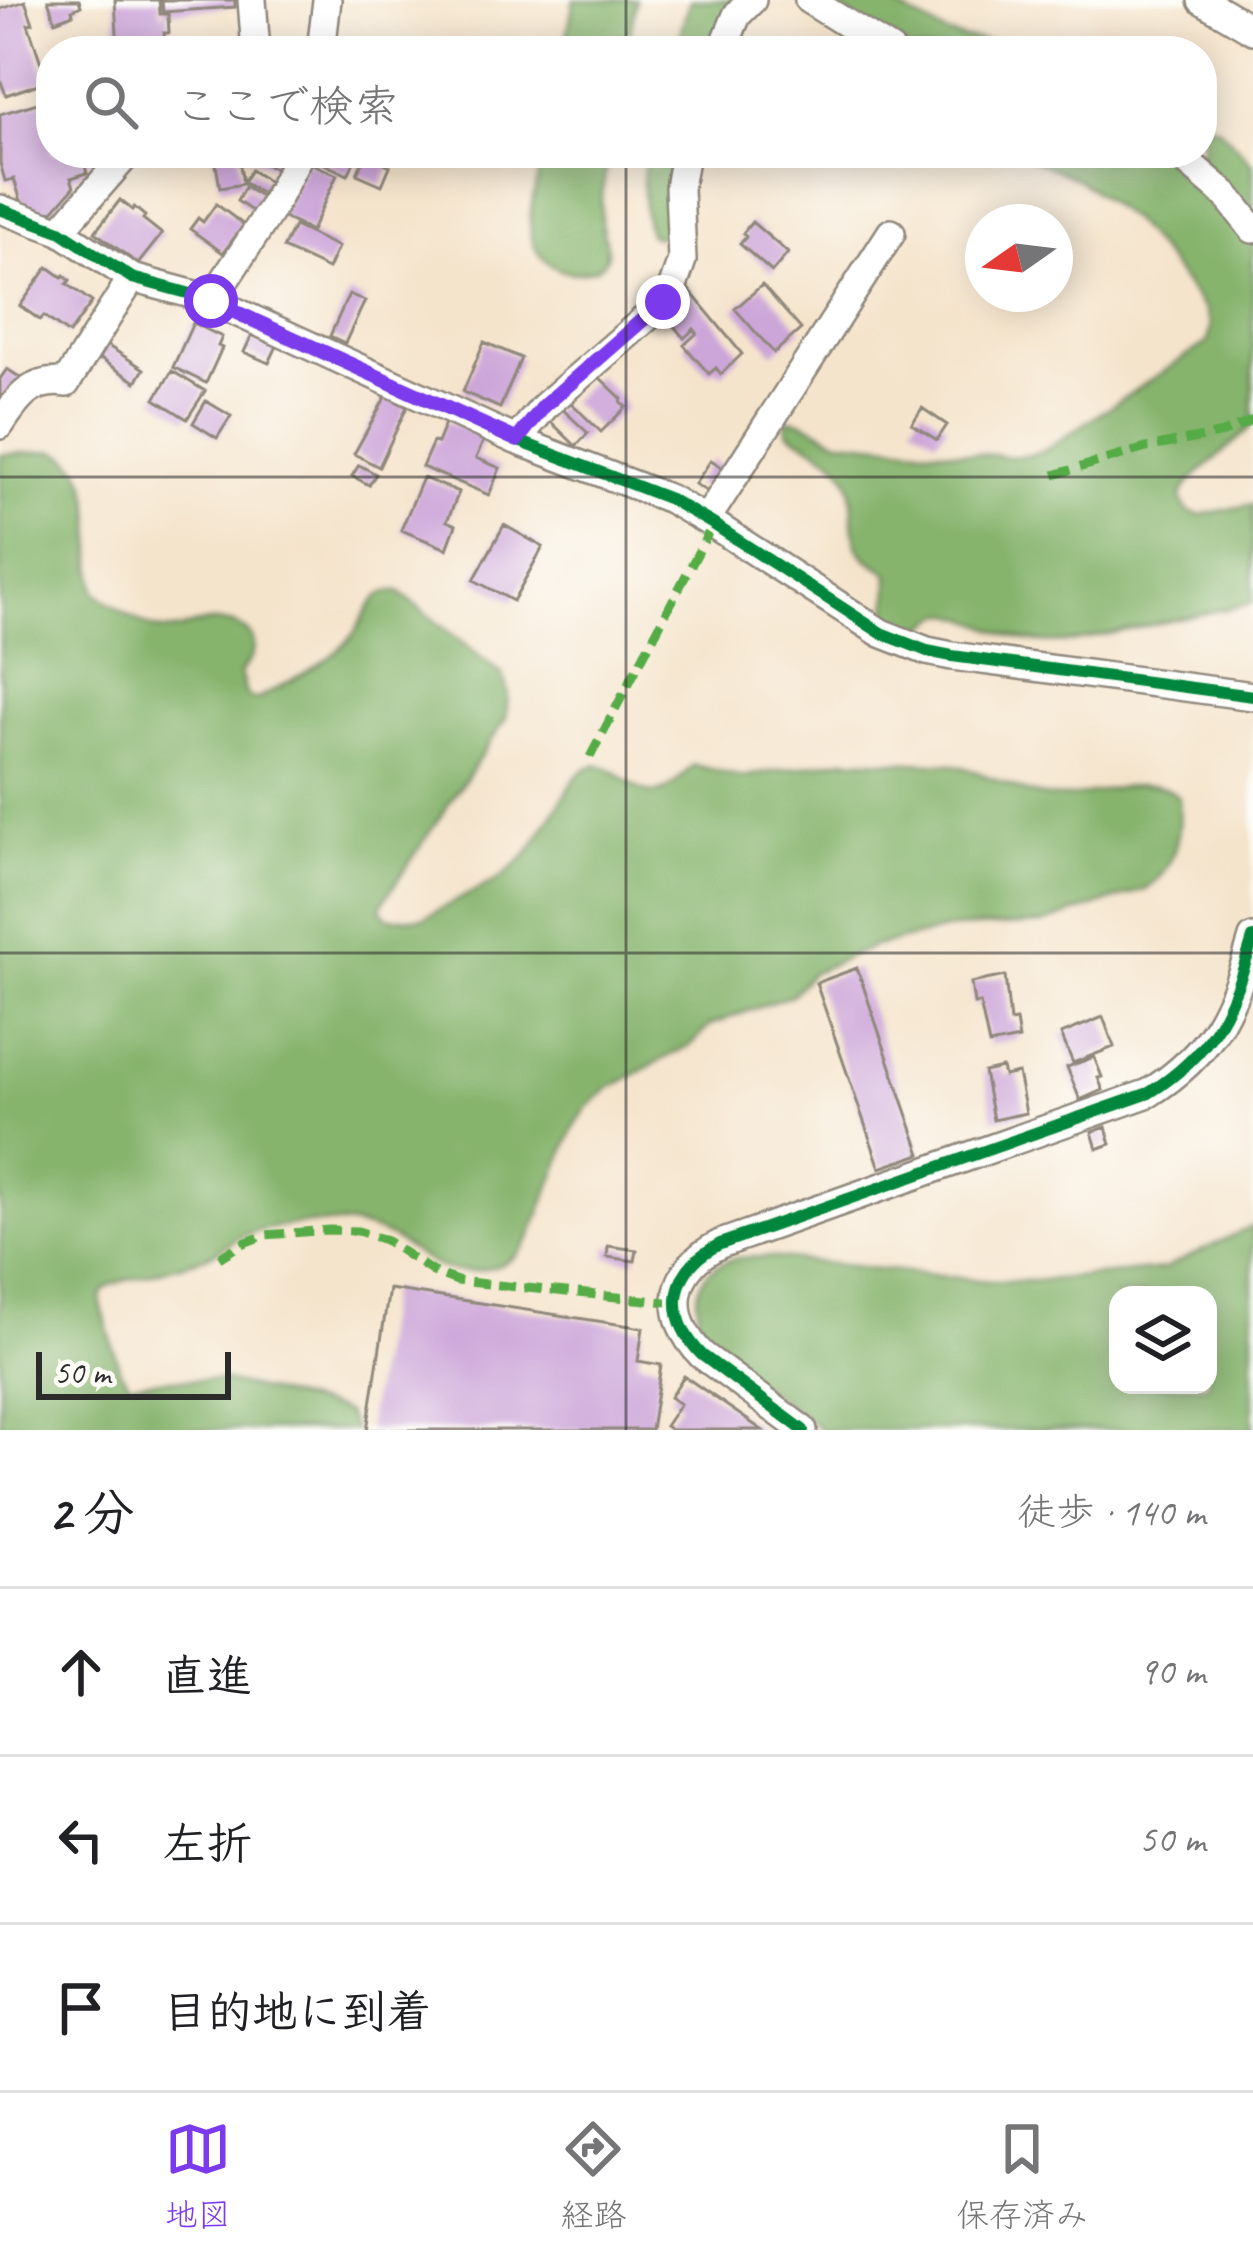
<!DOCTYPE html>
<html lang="ja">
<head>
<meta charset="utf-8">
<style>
  :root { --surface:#fff; --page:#f6f6f6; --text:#202124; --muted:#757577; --line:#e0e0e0; --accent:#7c3aed }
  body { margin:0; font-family:Caveat,"Klee One",sans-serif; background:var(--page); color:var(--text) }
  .controls { position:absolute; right:36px; bottom:36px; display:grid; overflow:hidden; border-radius:24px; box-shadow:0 6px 30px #0003 }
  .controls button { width:108px; height:108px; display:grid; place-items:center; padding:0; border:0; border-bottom:3px solid var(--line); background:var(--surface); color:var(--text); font:60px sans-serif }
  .compass { position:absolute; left:965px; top:204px; width:108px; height:108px; border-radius:50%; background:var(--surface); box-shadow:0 6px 30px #0003; rotate:256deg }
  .scale { position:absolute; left:36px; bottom:30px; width:195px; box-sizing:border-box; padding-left:12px; border:6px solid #2b2b2b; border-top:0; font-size:33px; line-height:42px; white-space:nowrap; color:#2b2b2b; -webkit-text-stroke:9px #fdfcf7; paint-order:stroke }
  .stop { position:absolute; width:36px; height:36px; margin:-27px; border:9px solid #7c3aed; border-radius:50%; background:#fff }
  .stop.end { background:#7c3aed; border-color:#fff; box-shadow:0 3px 12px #0008 }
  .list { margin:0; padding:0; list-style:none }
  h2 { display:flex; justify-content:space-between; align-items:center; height:156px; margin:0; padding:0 48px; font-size:51px }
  h2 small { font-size:39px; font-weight:400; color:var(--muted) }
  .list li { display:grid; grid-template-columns:78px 1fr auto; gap:36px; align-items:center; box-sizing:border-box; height:168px; padding:0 48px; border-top:3px solid var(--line) }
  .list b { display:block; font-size:45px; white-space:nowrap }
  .list em { font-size:39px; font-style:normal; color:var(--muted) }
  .icon { flex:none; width:66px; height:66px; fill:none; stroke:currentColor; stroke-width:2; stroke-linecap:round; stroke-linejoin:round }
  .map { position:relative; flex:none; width:1253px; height:1430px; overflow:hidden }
  .search { position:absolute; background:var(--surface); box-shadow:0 6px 30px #0003; left:36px; right:36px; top:36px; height:132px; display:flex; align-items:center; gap:30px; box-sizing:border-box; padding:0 42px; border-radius:48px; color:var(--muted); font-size:45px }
  .sheet { height:660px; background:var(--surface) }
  nav { display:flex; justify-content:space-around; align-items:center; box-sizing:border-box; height:168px; border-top:3px solid var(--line); background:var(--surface); font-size:33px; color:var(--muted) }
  nav a { display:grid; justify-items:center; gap:6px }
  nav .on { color:var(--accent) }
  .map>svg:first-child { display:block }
  .forest { fill:#86b46d; stroke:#58704c; stroke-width:3; fill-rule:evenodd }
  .building { fill:#cca5d9 }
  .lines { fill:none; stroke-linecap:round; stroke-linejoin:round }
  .minor-casing { stroke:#90887c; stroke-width:32 }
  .minor { stroke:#fff; stroke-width:27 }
  .quiet { stroke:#54ab44; stroke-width:9; stroke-dasharray:18 9; stroke-linecap:butt }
  .cycleway-casing { stroke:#fdfcf7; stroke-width:20 }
  .cycleway { stroke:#00873e; stroke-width:12 }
  .route { stroke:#7c3aed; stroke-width:15 }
  .grid { fill:none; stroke:#2b2b2b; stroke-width:3; stroke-opacity:0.55 }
</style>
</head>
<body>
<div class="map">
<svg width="1253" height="1430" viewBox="0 0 1253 1430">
  <rect width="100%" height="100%" fill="#fdfcf7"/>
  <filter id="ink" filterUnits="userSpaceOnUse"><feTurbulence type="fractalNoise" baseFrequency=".00833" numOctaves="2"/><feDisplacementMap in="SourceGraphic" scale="24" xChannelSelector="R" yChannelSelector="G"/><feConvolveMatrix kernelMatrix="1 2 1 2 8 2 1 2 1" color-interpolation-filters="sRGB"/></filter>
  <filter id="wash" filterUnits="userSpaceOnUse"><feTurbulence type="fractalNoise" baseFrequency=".004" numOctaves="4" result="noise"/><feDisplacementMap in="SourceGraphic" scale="48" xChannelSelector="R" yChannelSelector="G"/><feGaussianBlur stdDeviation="2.7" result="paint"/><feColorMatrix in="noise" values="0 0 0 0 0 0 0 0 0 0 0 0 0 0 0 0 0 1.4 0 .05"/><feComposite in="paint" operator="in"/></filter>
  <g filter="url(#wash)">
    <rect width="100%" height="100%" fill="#f5e4cc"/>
    <path class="forest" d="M574,0H636L627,51H564Z
      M690,0H739L714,51H675Z
      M824,0H884L947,34L963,39L1022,44L1047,51H909Z
      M1202,120L1220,129L1253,164V216L1190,153H1202Z
      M544,153H609C605,177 598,202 602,227C604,238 611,253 603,263C596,271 578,274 568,272C558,271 551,266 544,259C517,233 537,185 544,153Z
      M647,153H677L666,228L662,236L655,237L649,233C642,208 641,178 647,153Z
      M1017,153H1162L1241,226L1253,244V424C1240,441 1185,480 1182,494C1180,503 1184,506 1189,512L1200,515L1253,504V603L1071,642C1050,643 1032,643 1011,636C989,629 968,615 945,613L916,633L897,628L888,614L889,575C880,565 865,561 859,549C847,526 859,494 844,472C833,455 805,443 788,432L785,421C802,414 822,436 840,440L1011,457L1030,455L1048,448L1208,342L1211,326L1205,310L1160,252L1133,222L1079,180Z
      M53,451C106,463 88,550 95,591C107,603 145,628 162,630C178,633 194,623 210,622C231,620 264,630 251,658C248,663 243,668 240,673L246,695L251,699H258C288,681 324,666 348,641C365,623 371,586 399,592L503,675L508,695L506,718L383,902L381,909L389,918H423L502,877L527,855L577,776C610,741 630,805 664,791C675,786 683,773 694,765L742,777L845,759L950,764C993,772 1022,801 1069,797C1099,794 1157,771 1179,798C1182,833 1175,871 1144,890L1042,924L954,928L874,946L811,973L792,995L710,1025L693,1043L608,1089L588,1106L574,1127L531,1236C521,1254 509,1264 489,1268C423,1284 419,1239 362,1227C331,1220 272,1224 243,1236C229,1243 217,1253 202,1258C173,1268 143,1275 113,1284C103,1289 101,1293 101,1304L120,1371L130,1383L171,1379L225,1381L335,1408L346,1413L354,1430H0V455Z
      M1253,1226V1430H822L713,1349C689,1314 687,1267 739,1258C748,1257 759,1257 769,1257L989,1281H1034L1164,1269ZM1118,1295H1208V1385H1118Z"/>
    <g id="blocks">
      <path class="building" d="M48,0H79L81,6L72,10L73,14L55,21Z
        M115,0H159L160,14H168L169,33H164L165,46L118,50Z
        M162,0H235V7L163,12Z
        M25,1L33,23L28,24L47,81L6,95L0,79V9Z
        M51,99V153H104L105,157L84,163L87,173L71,178L74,187L53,211L46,213L22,204L14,179L5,181L0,163V114Z
        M214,153H238L243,184L220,188Z
        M238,153H286L279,170Z
        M311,153H358L348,175L309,157Z
        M366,154L390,166L382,185L357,174Z
        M306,161L337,175L311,231L280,216Z
        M251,170L269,182L262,194L243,182Z
        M245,187L264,199L255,213L237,201Z
        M120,200L132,210L134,207L145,216L143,219L162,234L138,264L95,232Z
        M216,204L244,225L223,253L190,229L198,218L203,222Z
        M752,222L788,253L772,272L740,244L746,237L743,233Z
        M294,226L338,247L328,269L283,248Z
        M48,267L62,277L64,275L70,280L67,284L92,302L69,334L44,316L40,320L20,306Z
        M685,285L742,354L721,374L716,368L709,374L684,345L697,333L694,329L684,338L664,314Z
        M762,285L801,329L774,353L735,309Z
        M349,294L365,301L345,343L330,336Z
        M193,323L222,337L218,346L222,348L206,383L173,367Z
        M252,335L277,346L269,363L244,352Z
        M484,342L521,358L500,408L463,392Z
        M105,344L144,369L136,382L97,357Z
        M7,369L21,378L0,409V379Z
        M172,371L205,391L187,419L155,399Z
        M597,375L622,399L621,402L626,407L601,432L570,402Z
        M386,396L407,407L379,467L354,454Z
        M206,401L231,416L217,438L193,423Z
        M559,406L588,433L576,446L547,418Z
        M922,408L947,425L937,440L912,424Z
        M446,421L485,437L476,458L500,468L489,495L422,467L433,442L437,443Z
        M711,460L726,470L711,494L695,484Z
        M359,465L376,474L369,485L352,476Z
        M423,478L459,492L447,521L456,525L447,549L401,530Z
        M504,525L543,547L513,601L474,580Z
        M857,968L921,1154L880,1168L816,983Z
        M1005,976L1010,1022L1016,1021L1019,1039L989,1045L980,1003L974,1004L971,983Z
        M1103,1017L1114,1047L1073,1063L1061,1034Z
        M1094,1057L1102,1077L1098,1078L1103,1090L1080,1100L1067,1067Z
        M1002,1068L1004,1076L1018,1073L1026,1113L993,1120L984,1072Z
        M1106,1127L1111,1144L1097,1149L1092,1132Z
        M608,1246L637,1250L635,1261L607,1257Z
        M389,1289L643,1328L638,1361L661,1365L651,1430H367Z
        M684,1376L762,1430H671L665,1426L680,1404L670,1397Z"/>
    </g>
  </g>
  <g filter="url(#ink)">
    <use href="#blocks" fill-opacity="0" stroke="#90887c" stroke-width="3"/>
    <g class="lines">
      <g class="minor-casing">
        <path id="minor" d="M252,0L256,51
          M809,0L891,51
          M1202,0L1253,30
          M321,51L327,0
          M722,51L737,15L752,0
          M1177,153L1226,195L1253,229
          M0,209L60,231L132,278L206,298L516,440L670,499L713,524L881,633L927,651L952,656L1253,696
          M60,231L128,153
          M211,301L272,208L300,153
          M0,425C17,399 31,378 66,383L132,278
          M516,440L545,406L652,313L672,289L682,260L679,188L685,153
          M706,520L891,233
          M803,1430L702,1355C663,1315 670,1269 720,1244L1149,1093C1214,1052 1232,1009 1253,938"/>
      </g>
      <use href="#minor" class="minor"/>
      <path class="quiet" d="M1054,475L1146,448L1223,433L1253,420
        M590,757L713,524
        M219,1258L241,1244L265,1235L329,1230L358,1231L385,1240L433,1272L457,1281L677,1303"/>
      <g class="cycleway-casing">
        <path id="cycleway" d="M0,209L60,231L132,278L206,298L516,440L670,499L713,524L881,633L927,651L952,656L1253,696
          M803,1430L702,1355C663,1315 670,1269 720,1244L1149,1093C1214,1052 1232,1009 1253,938"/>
      </g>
      <use href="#cycleway" class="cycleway"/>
    </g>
  </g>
  <g class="lines" filter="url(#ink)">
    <path class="route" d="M211,301L517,440L544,406L663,302"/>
  </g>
  <path class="grid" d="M626,0V51M626,153V1430M0,477H1253M0,953H1253"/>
</svg>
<div class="controls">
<button><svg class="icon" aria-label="layers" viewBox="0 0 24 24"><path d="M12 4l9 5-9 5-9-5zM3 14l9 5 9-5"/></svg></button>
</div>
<svg class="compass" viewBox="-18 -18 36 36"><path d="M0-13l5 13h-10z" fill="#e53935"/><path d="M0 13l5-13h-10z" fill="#757577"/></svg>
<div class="scale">50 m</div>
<div class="stop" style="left:211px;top:301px"></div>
<div class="stop end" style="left:663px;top:302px"></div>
<div class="search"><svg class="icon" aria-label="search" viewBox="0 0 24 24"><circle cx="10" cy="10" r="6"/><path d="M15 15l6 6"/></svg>ここで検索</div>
</div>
<section class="sheet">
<h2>2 分<small>徒歩 · 140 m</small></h2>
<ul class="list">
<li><svg class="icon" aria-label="ahead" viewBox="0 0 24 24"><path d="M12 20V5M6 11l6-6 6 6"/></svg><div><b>直進</b></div><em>90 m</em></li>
<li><svg class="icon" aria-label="left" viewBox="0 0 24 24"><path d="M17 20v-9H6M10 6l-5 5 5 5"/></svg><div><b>左折</b></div><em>50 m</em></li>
<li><svg class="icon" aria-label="arrive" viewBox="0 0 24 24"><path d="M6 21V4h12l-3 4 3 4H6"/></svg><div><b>目的地に到着</b></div></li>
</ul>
</section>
<nav>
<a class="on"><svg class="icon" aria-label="map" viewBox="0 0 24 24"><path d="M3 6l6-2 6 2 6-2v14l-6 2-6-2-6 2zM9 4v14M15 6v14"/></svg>地図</a>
<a><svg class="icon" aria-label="directions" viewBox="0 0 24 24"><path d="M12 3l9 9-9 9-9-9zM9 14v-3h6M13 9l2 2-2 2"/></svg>経路</a>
<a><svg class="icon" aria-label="saved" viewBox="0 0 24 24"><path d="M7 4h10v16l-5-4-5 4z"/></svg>保存済み</a>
</nav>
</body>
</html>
